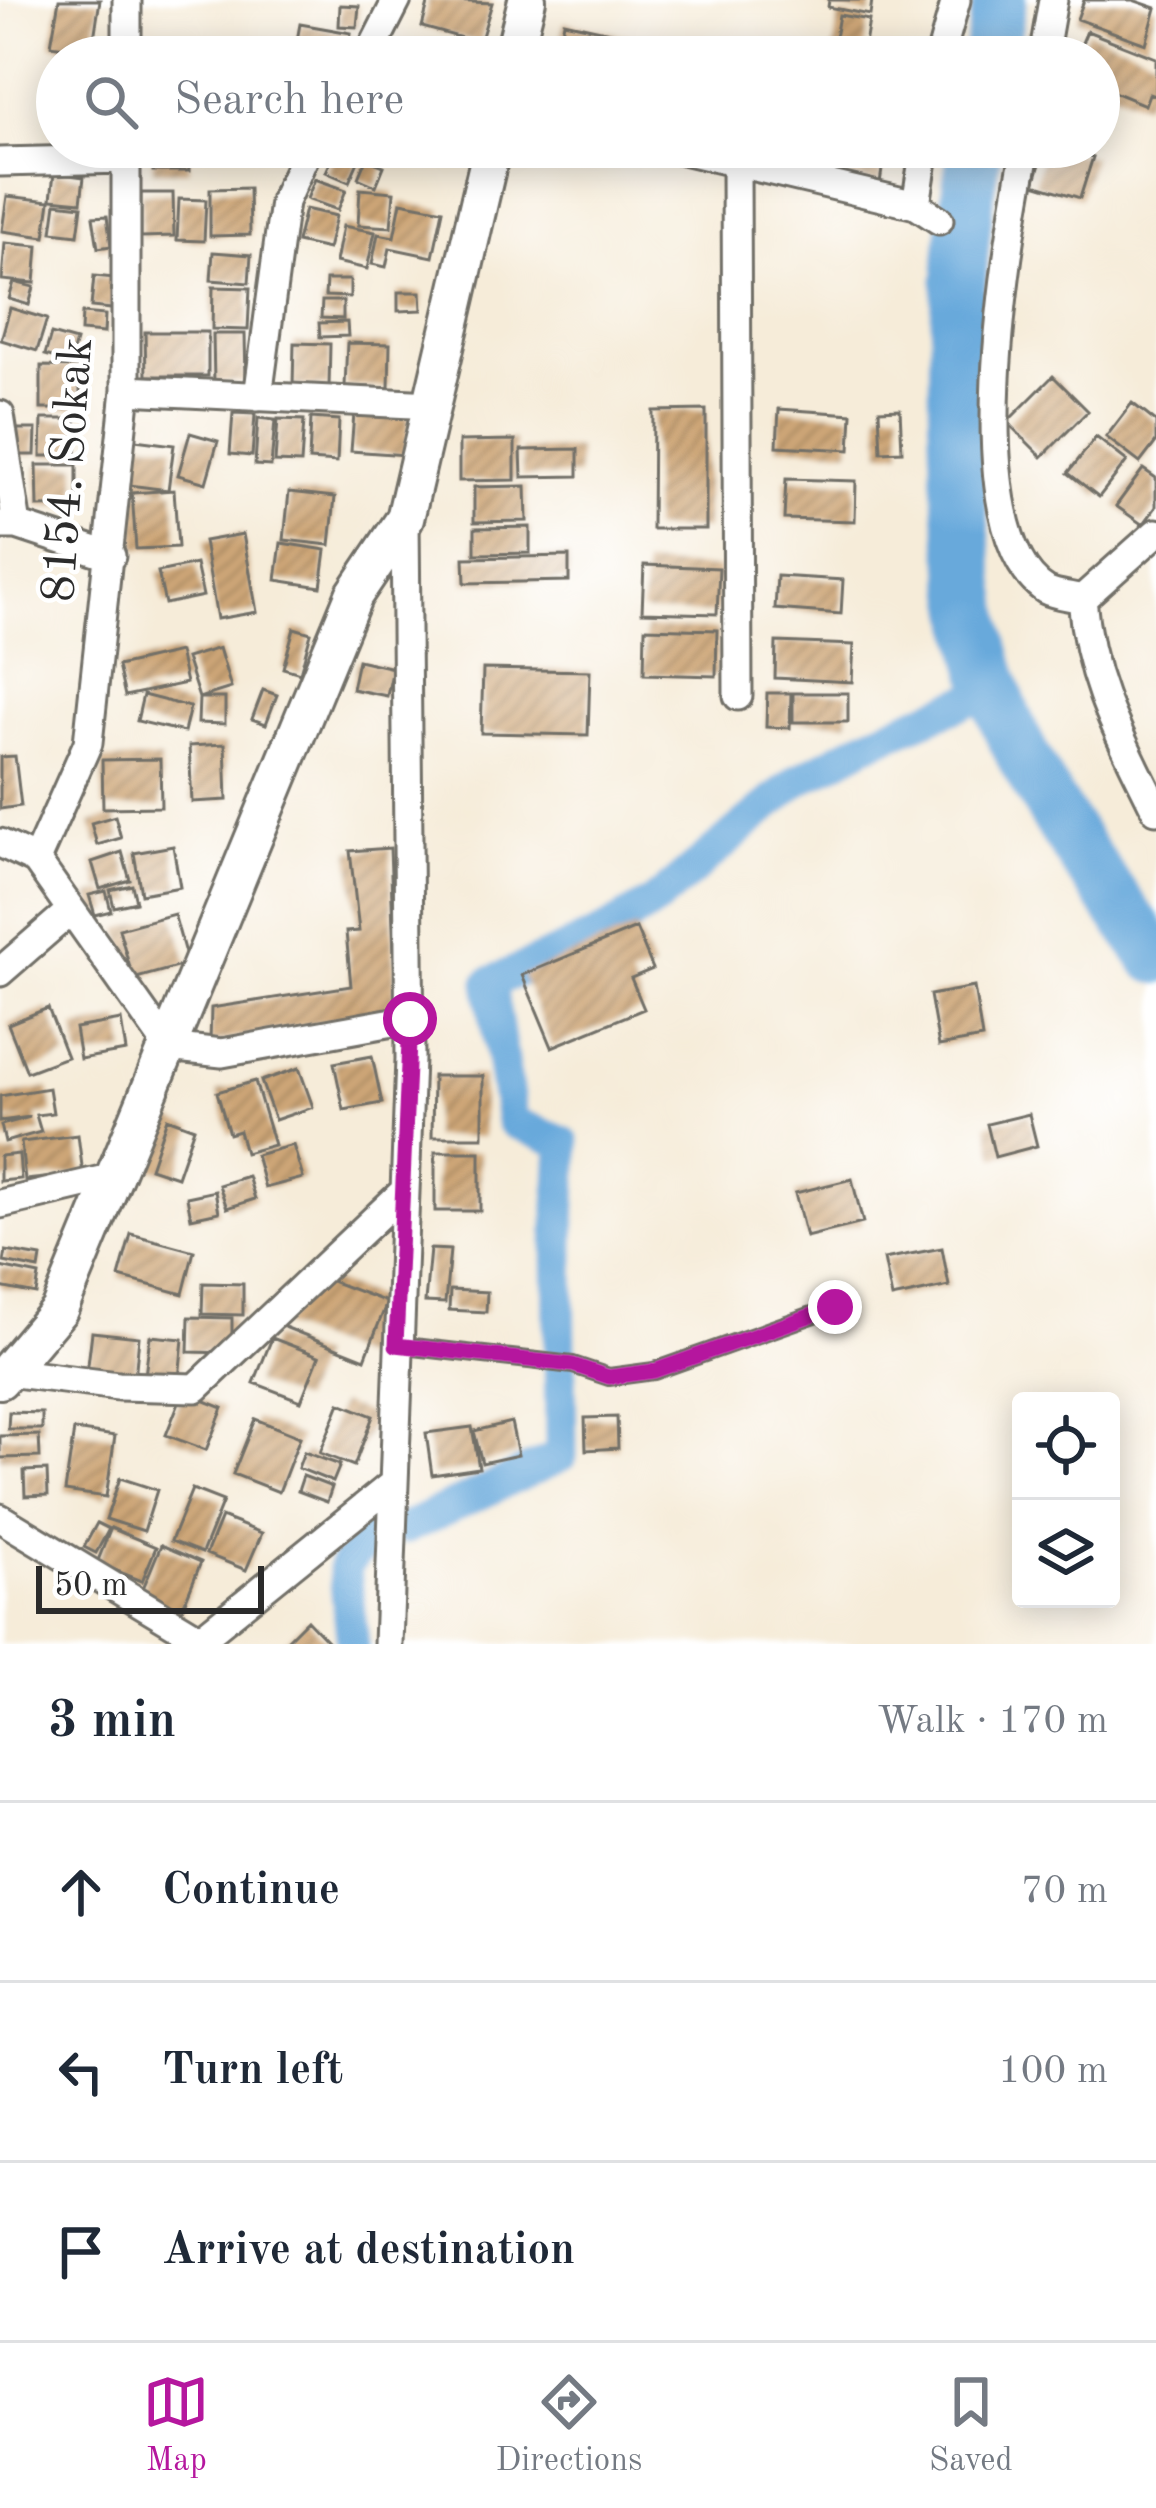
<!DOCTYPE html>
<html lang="en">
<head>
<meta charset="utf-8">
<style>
  :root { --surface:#fff; --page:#f2f2f3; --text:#1f2937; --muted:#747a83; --line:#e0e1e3; --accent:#b5179e }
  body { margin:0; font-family:"Old Standard TT",serif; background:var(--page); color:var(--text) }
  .controls { position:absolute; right:36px; bottom:36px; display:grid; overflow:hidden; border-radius:12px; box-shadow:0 6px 30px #0003 }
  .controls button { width:108px; height:108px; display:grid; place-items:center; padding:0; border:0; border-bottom:3px solid var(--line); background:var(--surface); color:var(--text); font:60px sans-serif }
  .scale { position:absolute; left:36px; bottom:30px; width:228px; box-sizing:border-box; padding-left:12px; border:6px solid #2b2b2b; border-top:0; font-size:33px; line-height:42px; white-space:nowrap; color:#2b2b2b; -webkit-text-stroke:9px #fff; paint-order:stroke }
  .stop { position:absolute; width:36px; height:36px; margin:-27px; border:9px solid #b5179e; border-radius:50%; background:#fff }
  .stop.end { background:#b5179e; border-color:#fff; box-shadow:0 3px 12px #0008 }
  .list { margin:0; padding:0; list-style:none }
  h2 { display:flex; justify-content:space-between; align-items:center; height:156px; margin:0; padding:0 48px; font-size:51px }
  h2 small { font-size:39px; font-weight:400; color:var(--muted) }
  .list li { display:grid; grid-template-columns:78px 1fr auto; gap:36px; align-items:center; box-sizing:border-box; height:180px; padding:0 48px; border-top:3px solid var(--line) }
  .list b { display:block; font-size:45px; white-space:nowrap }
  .list em { font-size:39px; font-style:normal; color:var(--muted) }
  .icon { flex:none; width:66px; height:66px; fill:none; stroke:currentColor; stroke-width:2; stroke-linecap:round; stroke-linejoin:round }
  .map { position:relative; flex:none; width:1156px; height:1644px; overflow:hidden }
  .search { position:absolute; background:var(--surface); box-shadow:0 6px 30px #0003; left:36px; right:36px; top:36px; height:132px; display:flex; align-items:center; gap:30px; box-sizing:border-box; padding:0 42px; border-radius:66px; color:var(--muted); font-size:45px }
  .sheet { height:696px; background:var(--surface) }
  nav { display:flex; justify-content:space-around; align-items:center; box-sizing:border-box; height:168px; border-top:3px solid var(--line); background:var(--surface); font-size:33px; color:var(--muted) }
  nav a { display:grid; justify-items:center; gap:6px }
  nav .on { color:var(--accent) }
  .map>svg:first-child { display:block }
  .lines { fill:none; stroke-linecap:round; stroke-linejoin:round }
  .canal { stroke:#67a9db; stroke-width:33 }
  .river { stroke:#67a9db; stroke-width:54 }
  .building { fill:url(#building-hatch) }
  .service-casing { stroke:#726f68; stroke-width:20 }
  .minor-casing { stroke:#726f68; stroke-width:33 }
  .tertiary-casing { stroke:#726f68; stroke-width:42 }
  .service { stroke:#fff; stroke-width:14 }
  .minor { stroke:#fff; stroke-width:27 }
  .tertiary { stroke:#fff; stroke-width:36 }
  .route { stroke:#b5179e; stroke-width:15 }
  .labels { text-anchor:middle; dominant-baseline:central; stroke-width:9; stroke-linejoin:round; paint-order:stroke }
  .street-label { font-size:48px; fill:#2b2b2b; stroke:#fff }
</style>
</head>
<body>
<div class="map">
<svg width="1156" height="1644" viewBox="0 0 1156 1644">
  <defs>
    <pattern id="building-hatch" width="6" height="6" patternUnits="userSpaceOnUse" patternTransform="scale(3)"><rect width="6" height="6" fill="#cda677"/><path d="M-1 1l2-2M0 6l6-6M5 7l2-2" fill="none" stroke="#a78762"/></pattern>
  </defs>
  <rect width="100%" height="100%" fill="#fff"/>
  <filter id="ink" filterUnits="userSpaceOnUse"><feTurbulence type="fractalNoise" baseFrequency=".00833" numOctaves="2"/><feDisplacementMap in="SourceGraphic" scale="24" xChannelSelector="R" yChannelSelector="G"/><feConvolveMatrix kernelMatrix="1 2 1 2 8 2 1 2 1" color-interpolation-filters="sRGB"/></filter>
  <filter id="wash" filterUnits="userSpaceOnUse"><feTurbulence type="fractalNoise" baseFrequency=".004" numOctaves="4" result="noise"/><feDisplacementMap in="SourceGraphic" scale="48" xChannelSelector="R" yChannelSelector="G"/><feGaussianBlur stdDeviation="2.7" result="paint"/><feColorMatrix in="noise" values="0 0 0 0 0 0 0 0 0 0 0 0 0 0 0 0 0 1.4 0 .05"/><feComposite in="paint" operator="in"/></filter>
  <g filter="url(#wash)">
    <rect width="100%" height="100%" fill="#f6ecd9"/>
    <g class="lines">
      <path class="canal" d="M406,1528L561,1456L559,1244L564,1143L512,1122L490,983L601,934L655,902L797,781L869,742L997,688
        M353,1644L344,1567L370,1537"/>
      <path class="river" d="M990,57L1000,0
        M975,147C947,312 941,591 1016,742C1053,818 1107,890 1156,957"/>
    </g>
    <g id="blocks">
      <path class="building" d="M59,0H100L92,51L51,45Z
        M429,0L492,3L480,43L422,27Z
        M829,0H872L870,15L828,7Z
        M1084,0H1133L1156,8L1146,44L1077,19Z
        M340,5L359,6L357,27L339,26Z
        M839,15L869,20L863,57L832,56Z
        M564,22L715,55V57H557Z
        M300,24L351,33L347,57H294Z
        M1087,31L1156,58V96L1149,94L1145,105L1099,86V57H1076Z
        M152,147H189V171H153Z
        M337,147L361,155L349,182L326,172Z
        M780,147H818L814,166L778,159Z
        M823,147L885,149L880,183L819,172Z
        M1045,147L1093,157L1080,198L1034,184Z
        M366,159L384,166L376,186L358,178Z
        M54,173L84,177L81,202L51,199Z
        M315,179L346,190L338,210L307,199Z
        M249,188L250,235L210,236V189Z
        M360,189L394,192L391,227L358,225Z
        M141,193H173L174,236L141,237Z
        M7,196L50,201L45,237L2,231Z
        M179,199L206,200L204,241L177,240Z
        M401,202L443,210L433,257L390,248L386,267L372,264L378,234L394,237Z
        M56,203L82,206L78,235L52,232Z
        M305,209L336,216L328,249L297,242Z
        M107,216L111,246L98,248L93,217Z
        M343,226L375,232L367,269L336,262Z
        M5,243L38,246L35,283L2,280Z
        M213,252L251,255L249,283L211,280Z
        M94,276L115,278L112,309L91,307Z
        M326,280H350V297L325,296Z
        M14,282L34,287L29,305L9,299Z
        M213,287L250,288L248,330L212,329Z
        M398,292H421L422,310L398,311Z
        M322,301H343V319L321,318Z
        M10,308L47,319L37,351L1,340Z
        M82,313L105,315L104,333L81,331Z
        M347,322L348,336L320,337L319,323Z
        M145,332H208V376H146Z
        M51,334L76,341L70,362L45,355Z
        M213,334H245L246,382H214Z
        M294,343L330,344L329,387L293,386Z
        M347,343L390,344L389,388L345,386Z
        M41,366L80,367V409H41Z
        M1053,376L1088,411L1042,457L1007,422Z
        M1132,403L1156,422V442L1140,463L1106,437Z
        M779,409L852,414L850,450L777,446Z
        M900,409L902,451L881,452L879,410Z
        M706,410V529H652L653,411Z
        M233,413L255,414L252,456L230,454Z
        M354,414L409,417L406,455L351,451Z
        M258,418L275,420L271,466L255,465Z
        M311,418L339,420L337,462L309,460Z
        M42,419H76V456H41Z
        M278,419L304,420L301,463L275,462Z
        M16,429H36L35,455H16Z
        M190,433L218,441L206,483L178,475Z
        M1096,437L1127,461L1099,497L1068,473Z
        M135,440L174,445L168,490L129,485Z
        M515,440V480L459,481V441Z
        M578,449V476L522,477L521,450Z
        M37,465H77V506L38,507Z
        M1143,469L1156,478V507L1143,525L1116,506Z
        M786,479L856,481L855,521L784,519Z
        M526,486L527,521L474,522V487Z
        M174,490L178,547L136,549L132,493Z
        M289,492L335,497L330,545L284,540Z
        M530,527V553L475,554V528Z
        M243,534L257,612L217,619L204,541Z
        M281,543L326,550L321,587L276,580Z
        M569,556V581L465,583L464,558Z
        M196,564L203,596L165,604L158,572Z
        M644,565L719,568L717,614L642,612Z
        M777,576L843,580L841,614L775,609Z
        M294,628L311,633L300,673L283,668Z
        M645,628L717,630L716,676L644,674Z
        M776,642L854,645L852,682L775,678Z
        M219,648L231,688L199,698H225V724L198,723L199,698L186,658Z
        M179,652L186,683L125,696L118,666Z
        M358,660L393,668L387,696L352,689Z
        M483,669L590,671L588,735L481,733Z
        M263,690L277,695L266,724L252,719Z
        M767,693H791L790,728L766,727Z
        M793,693H848V722H793Z
        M143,695L190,707L184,732L137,721Z
        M225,744L227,800L192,802L189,746Z
        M15,756L21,806L0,809V757Z
        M160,759L161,807L103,808L102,760Z
        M115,816L121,838L97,845L91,823Z
        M173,846L180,887L141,894L134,853Z
        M390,848L396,1009L210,1043L211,1008L351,986L346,932L359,931L350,851Z
        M122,852L130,880L100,889L92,862Z
        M132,885L136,902L114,907L110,890Z
        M106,891L111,911L95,915L89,895Z
        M174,914L188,964L133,979L119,929Z
        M636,928L653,969L631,978L644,1009L552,1047L522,975Z
        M974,987L982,1038L939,1046L930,995Z
        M48,1008L67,1057L27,1072L8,1024Z
        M121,1020L126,1051L80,1059L75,1028Z
        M372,1056L382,1103L344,1110L334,1063Z
        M299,1068L313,1107L275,1120L261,1081Z
        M433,1076H483V1137H432Z
        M255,1081L274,1145L245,1153L239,1131L229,1134L217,1092Z
        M49,1088L53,1113L36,1115L41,1132L5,1142L1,1125L30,1117L0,1121V1096Z
        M1029,1114L1037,1146L995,1157L987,1124Z
        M167,1118L194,1128L177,1177L150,1168Z
        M78,1135L83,1174L25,1180L21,1142Z
        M293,1145L303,1178L265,1188L256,1155Z
        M435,1152H480V1211H435Z
        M19,1154L21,1179L0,1181V1156Z
        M248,1176L255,1199L227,1208L219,1185Z
        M852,1179L863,1223L806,1237L795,1193Z
        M215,1191L219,1212L191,1218L187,1197Z
        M131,1234L194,1251L183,1294L119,1277Z
        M942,1248L949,1286L892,1298L884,1259Z
        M430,1249L450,1250L445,1303L425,1302Z
        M6,1251L41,1257L39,1269L4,1262Z
        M0,1267L39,1275L36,1294L0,1287Z
        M321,1277L387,1302L365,1359L282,1326Z
        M203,1283L243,1284V1315L202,1314Z
        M450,1290L487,1292L486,1312L449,1310Z
        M189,1317L232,1318V1353L188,1352Z
        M92,1332L139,1337L135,1378L87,1373Z
        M150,1336L183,1339L179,1379L145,1376Z
        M272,1338L319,1356L301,1401L254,1383Z
        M183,1392L223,1408L206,1450L166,1435Z
        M340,1403L373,1416L354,1466L320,1453Z
        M9,1412L42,1413V1429H8Z
        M617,1417L618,1448L586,1450L585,1418Z
        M255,1419L300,1437L279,1492L233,1474Z
        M511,1422L518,1455L482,1463L474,1431Z
        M472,1427L479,1468L432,1475L426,1433Z
        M74,1430L115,1436L106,1497L65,1491Z
        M39,1435L40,1457L0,1458V1436Z
        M304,1452L340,1465L333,1482L298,1468Z
        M47,1470L48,1495L25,1496L24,1471Z
        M303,1476L332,1487L327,1502L298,1491Z
        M120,1478L157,1490L144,1531L106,1519Z
        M192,1489L223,1501L202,1553L171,1541Z
        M221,1517L262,1533L246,1570L206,1554Z
        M97,1523L109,1529L96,1553L84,1547Z
        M111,1528L156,1547L142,1581L97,1563Z
        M161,1545L201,1562L180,1614L139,1598Z
        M307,1620L330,1644H283Z"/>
    </g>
  </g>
  <g filter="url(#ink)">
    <use href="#blocks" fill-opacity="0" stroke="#726f68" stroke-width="3"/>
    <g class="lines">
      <g class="service-casing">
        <path id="service" d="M396,1345L573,1365L609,1377L654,1371L835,1307"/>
      </g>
      <g class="minor-casing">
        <path id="minor" d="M127,57V0
          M368,57L397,0
          M940,57L956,0
          M1043,57L1053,0
          M670,147L916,205L939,220
          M1026,147C1009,237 956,533 1046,590C1055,595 1072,596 1082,599
          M0,162L126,159
          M736,165L738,696
          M916,205L925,147
          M126,390L433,405
          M258,397L284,202L309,147
          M0,415L17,525
          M0,525H17L111,556
          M1156,533L1082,599C1089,683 1120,736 1156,810
          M0,843L36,860L168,1047L222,1053L410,1019
          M36,860L88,743L126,390V147
          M0,972L69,912
          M0,1204L114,1177
          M7,1372L118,1386L196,1388L401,1194
          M0,1518L197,1637
          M194,1644L390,1486
          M388,1644L410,1059L405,519"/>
      </g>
      <g class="tertiary-casing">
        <path id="tertiary" d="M513,57L527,0
          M0,1380L59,1310L354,595L405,519L492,147"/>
      </g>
      <use href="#service" class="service"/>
      <use href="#minor" class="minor"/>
      <use href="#tertiary" class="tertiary"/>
    </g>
  </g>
  <g class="lines" filter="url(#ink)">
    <path class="route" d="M410,1019L396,1345L573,1365L609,1377L654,1371L835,1307"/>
  </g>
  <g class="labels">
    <g class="street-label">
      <text transform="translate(69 470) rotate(-86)">8154. Sokak</text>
    </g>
  </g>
</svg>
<div class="controls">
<button><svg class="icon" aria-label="locate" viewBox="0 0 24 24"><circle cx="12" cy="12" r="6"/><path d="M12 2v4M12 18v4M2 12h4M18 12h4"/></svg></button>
<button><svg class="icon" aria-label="layers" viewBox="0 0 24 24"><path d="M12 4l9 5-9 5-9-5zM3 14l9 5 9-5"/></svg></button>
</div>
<div class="scale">50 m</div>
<div class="stop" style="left:410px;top:1019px"></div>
<div class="stop end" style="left:835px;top:1307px"></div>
<div class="search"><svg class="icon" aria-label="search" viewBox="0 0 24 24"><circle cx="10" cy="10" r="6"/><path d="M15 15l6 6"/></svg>Search here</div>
</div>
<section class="sheet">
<h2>3 min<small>Walk · 170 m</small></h2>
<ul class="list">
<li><svg class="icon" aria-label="ahead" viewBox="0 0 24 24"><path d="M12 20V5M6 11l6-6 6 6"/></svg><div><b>Continue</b></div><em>70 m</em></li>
<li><svg class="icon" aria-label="left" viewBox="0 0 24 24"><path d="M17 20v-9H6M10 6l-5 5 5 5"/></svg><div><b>Turn left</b></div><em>100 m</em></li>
<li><svg class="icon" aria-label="arrive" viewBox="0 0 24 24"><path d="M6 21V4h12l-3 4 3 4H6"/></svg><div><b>Arrive at destination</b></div></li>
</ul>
</section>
<nav>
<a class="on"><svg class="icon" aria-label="map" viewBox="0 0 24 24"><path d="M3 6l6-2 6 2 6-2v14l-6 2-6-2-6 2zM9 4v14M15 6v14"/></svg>Map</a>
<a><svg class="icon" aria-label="directions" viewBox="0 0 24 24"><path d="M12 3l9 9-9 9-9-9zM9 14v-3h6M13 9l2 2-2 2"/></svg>Directions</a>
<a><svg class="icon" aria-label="saved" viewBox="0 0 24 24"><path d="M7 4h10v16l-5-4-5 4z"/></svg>Saved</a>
</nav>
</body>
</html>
